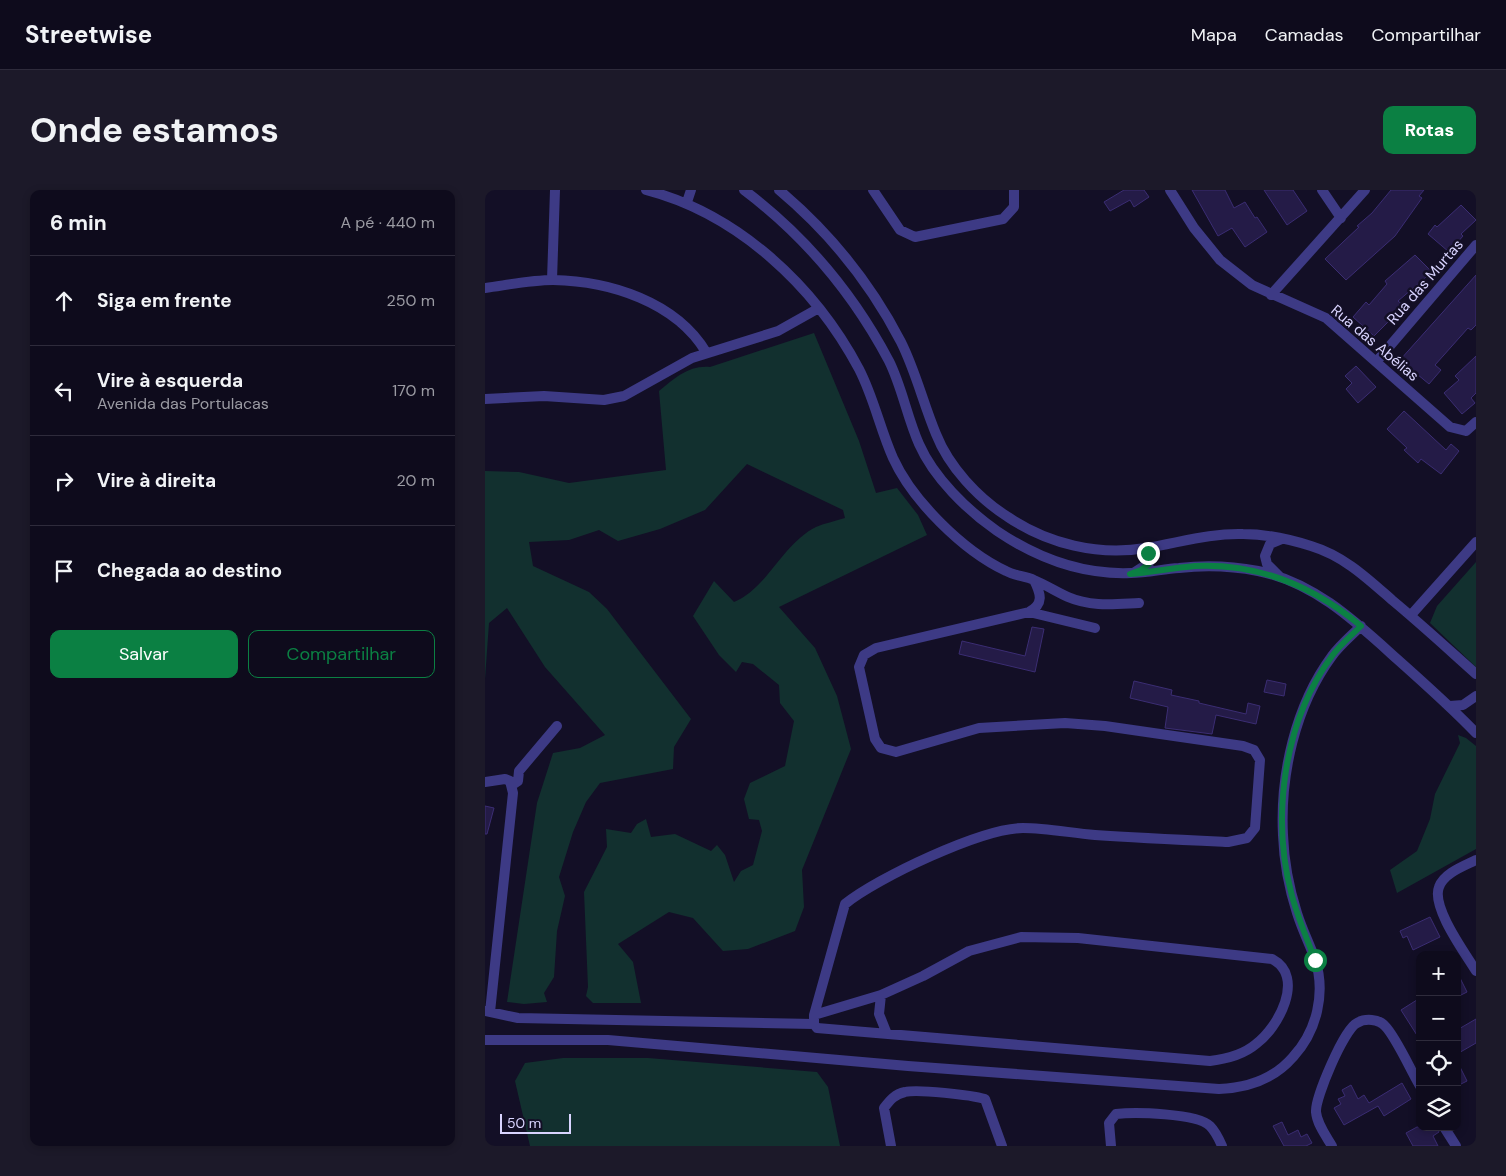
<!DOCTYPE html>
<html lang="pt">
<head>
<meta charset="utf-8">
<style>
  :root { --surface:#0e0b1c; --page:#1c1929; --text:#f1f3f6; --muted:#9b9ba3; --line:#2e2b3b; --accent:#0b8043 }
  body { margin:0; font-family:"DM Sans",sans-serif; background:var(--page); color:var(--text) }
  .controls { position:absolute; right:15px; bottom:15px; display:grid; overflow:hidden; border-radius:10px; box-shadow:0 2px 8px #0003 }
  .controls button { width:45px; height:45px; display:grid; place-items:center; padding:0; border:0; border-bottom:1px solid var(--line); background:var(--surface); color:var(--text); font:25px sans-serif }
  .scale { position:absolute; left:15px; bottom:12px; width:71px; box-sizing:border-box; padding-left:5px; border:2px solid #d9d4ff; border-top:0; font-size:14px; line-height:18px; white-space:nowrap; color:#d9d4ff; -webkit-text-stroke:4px #130f26; paint-order:stroke }
  .stop { position:absolute; width:15px; height:15px; margin:-11px; border:4px solid #0b8043; border-radius:50%; background:#fff }
  .stop.end { background:#0b8043; border-color:#fff; box-shadow:0 1px 5px #0008 }
  .list { margin:0; padding:0; list-style:none }
  h2 { display:flex; justify-content:space-between; align-items:center; height:65px; margin:0; padding:0 20px; font-size:21px }
  h2 small { font-size:16px; font-weight:400; color:var(--muted) }
  .list li { display:grid; grid-template-columns:32px 1fr auto; gap:15px; align-items:center; box-sizing:border-box; height:90px; padding:0 20px; border-top:1px solid var(--line) }
  .list b { display:block; font-size:19px; white-space:nowrap }
  .list p { margin:0; font-size:16px; white-space:nowrap; color:var(--muted) }
  .list em { font-size:16px; font-style:normal; color:var(--muted) }
  .actions { display:flex; gap:10px; padding:15px 20px }
  .actions a { flex:1; padding:11px 0; border:1px solid var(--accent); border-radius:10px; text-align:center; font-size:18px; color:var(--accent) }
  .actions .main { background:var(--accent); color:#fff }
  .icon { flex:none; width:28px; height:28px; fill:none; stroke:currentColor; stroke-width:2; stroke-linecap:round; stroke-linejoin:round }
  .map { position:relative; flex:none; width:991px; height:956px; overflow:hidden; border-radius:10px }
  header { display:flex; align-items:center; gap:30px; box-sizing:border-box; height:70px; padding:0 25px; background:var(--surface); border-bottom:1px solid var(--line) }
  header strong { font-size:24px }
  nav { display:flex; gap:28px; margin-inline-start:auto; font-size:18px }
  .intro { display:flex; align-items:center; justify-content:space-between; box-sizing:border-box; height:120px; padding:0 30px }
  h1 { margin:0; font-size:35px }
  .button { padding:12px 22px; border-radius:10px; background:var(--accent); color:#fff; font-size:18px; font-weight:700 }
  main { display:flex; gap:30px; padding:0 30px }
  aside { flex:1; background:var(--surface); border-radius:10px; box-shadow:0 2px 8px #0003 }
  .map>svg:first-child { display:block }
  .green { fill:#12302f }
  .building { fill:#241b47; stroke:#3b2d73 }
  .lines { fill:none; stroke-linecap:round; stroke-linejoin:round }
  .minor { stroke:#3d3a85; stroke-width:10 }
  .route { stroke:#0b8043; stroke-width:6 }
  .labels { text-anchor:middle; dominant-baseline:central; stroke-width:5; stroke-linejoin:round; paint-order:stroke }
  .street-label { font-size:15px; fill:#d9d4ff; stroke:#130f26 }
</style>
</head>
<body>
<header>
<strong>Streetwise</strong>
<nav><a>Mapa</a><a>Camadas</a><a>Compartilhar</a></nav>
</header>
<div class="intro"><h1>Onde estamos</h1><a class="button">Rotas</a></div>
<main>
<aside>
<h2>6 min<small>A pé · 440 m</small></h2>
<ul class="list">
<li><svg class="icon" aria-label="ahead" viewBox="0 0 24 24"><path d="M12 20V5M6 11l6-6 6 6"/></svg><div><b>Siga em frente</b></div><em>250 m</em></li>
<li><svg class="icon" aria-label="left" viewBox="0 0 24 24"><path d="M17 20v-9H6M10 6l-5 5 5 5"/></svg><div><b>Vire à esquerda</b><p>Avenida das Portulacas</p></div><em>170 m</em></li>
<li><svg class="icon" aria-label="right" viewBox="0 0 24 24"><path d="M7 20v-9h11M14 6l5 5-5 5"/></svg><div><b>Vire à direita</b></div><em>20 m</em></li>
<li><svg class="icon" aria-label="arrive" viewBox="0 0 24 24"><path d="M6 21V4h12l-3 4 3 4H6"/></svg><div><b>Chegada ao destino</b></div></li>
</ul>
<div class="actions"><a class="main">Salvar</a><a>Compartilhar</a></div>
</aside>
<div class="map">
<svg width="991" height="956" viewBox="0 0 991 956">
  <rect width="100%" height="100%" fill="#130f26"/>
  <path class="green" d="M329,143L374,251L391,303L412,298L433,325L442,345L294,417L330,458L352,506L366,559L317,680L319,717L310,741L263,759L238,761L208,728L184,722L133,754L148,772L156,813H108L101,806L103,797L99,702L122,657L121,639L146,643L152,634L161,629L166,647L190,644L226,661L232,655L240,665L249,692L256,681L268,675L277,641L274,630L264,629L259,609L265,593L300,576L309,531L295,513L294,495L268,474L257,472L251,482L234,465L208,426L229,391L249,412C283,398 297,354 331,337C340,333 351,331 360,328L358,320L262,274L220,320L175,339L133,351L114,340L84,350L44,352L48,376L104,402L122,419L206,529L189,557L188,579L115,593L101,612L88,642L74,687L80,706L72,741L69,787L59,803L62,812L39,814L22,812L52,613L68,563L95,558L120,545L60,477L22,418L4,433L0,489V281L34,282L84,293L181,280L174,201C190,188 204,175 225,177Z
    M991,372V477L945,433L952,416Z
    M973,545L981,548L991,556V659L912,703L905,680L932,661L945,629L950,604L975,553Z
    M78,868H163L332,882L343,897L355,956H45L30,891L40,873Z"/>
  <path class="building" d="M639,0H659L664,7L649,17L645,10L625,21L619,12Z
    M707,0H740L749,18L760,12L770,28L772,27L782,42L760,57L747,38L733,46Z
    M779,0H808L822,21L802,35Z
    M906,0H939L934,6L937,8L910,46L861,90L840,69L874,37L872,36L887,23Z
    M976,15L991,30L976,44L978,46L964,62L943,44L950,35L952,37Z
    M930,65L947,82L913,111L919,116L889,146L868,127L881,112L884,115L902,94L900,91Z
    M991,85V135L986,140L983,138L950,175L956,180L944,194L915,170Z
    M991,166V203L986,208L990,213L977,224L959,203L974,190L970,186Z
    M871,176L891,197L873,213L861,199L867,193L860,186Z
    M919,221L961,260L966,254L974,261L956,284L936,269L933,273L919,260L922,258L902,239Z
    M547,437L559,439L550,482L474,464L477,451L540,466Z
    M782,490L801,494L799,506L779,502Z
    M649,491L687,500L686,505L714,511V513L761,524L763,513L775,516L771,534L731,525L727,544L680,538L683,517L645,508Z
    M0,616L9,618L2,644H0Z
    M945,727L955,747L928,760L922,746L918,748L915,741Z
    M972,782L982,802L972,807Z
    M935,808V850L916,820Z
    M991,829V853L972,864V840Z
    M972,871L982,891L972,896Z
    M917,893L926,909L899,926L893,916L859,935L849,918L856,914L853,909L860,906L857,900L866,895L873,909L879,905L884,913Z
    M797,932L803,945L813,940L816,947L822,944L827,953L821,956H799L788,936Z
    M932,937H952L954,942L948,946L953,956H928L921,943Z"/>
  <g class="lines">
    <path class="minor" d="M161,0C253,24 330,96 374,179C389,208 395,239 408,268C427,310 478,361 521,381C530,386 540,386 549,390C561,395 572,402 583,407C606,417 630,414 654,413
      M259,0C320,46 368,103 404,171C417,197 422,227 434,254C449,288 482,320 512,341C552,368 598,385 646,383C662,383 678,379 694,378C720,375 747,376 773,381C829,392 871,432 912,469C939,493 966,517 991,543
      M294,0C344,42 386,94 416,152C431,182 438,213 451,244C464,277 493,308 523,327C563,354 613,366 661,358C693,353 725,343 758,344C781,344 804,349 826,356C859,366 882,388 907,410C936,434 963,459 991,484
      M388,0L415,40L430,47L518,29L529,17V0
      M685,0L709,38L735,70L767,95L841,128L965,237L981,241L991,232
      M837,0L856,28
      M202,12L206,0
      M67,90L70,0
      M0,98C22,95 46,90 68,90C125,91 191,112 221,162
      M786,105L880,0
      M892,171L991,55
      M0,209L59,206L119,210L139,206L207,168L293,141L334,118
      M650,382L664,373L663,363L659,358
      M795,387L782,374L780,366L785,354L797,349
      M544,422L610,438
      M926,425L991,352
      M965,516L978,515L991,506
      M0,592L20,589L25,591L28,603L5,822
      M27,595L33,591L34,581L72,536
      M991,670C979,676 959,683 954,697C946,717 980,763 991,781
      M396,805L394,824L402,844
      M0,821L33,828L329,834
      M329,825L396,805L438,786L484,761L536,747L593,748L787,769C821,787 793,838 771,854C758,865 742,869 725,871L332,838L329,834V825L360,714C392,688 497,638 538,638C561,638 586,643 610,645C654,648 699,650 743,652L762,648L770,638L775,570L769,560L758,556L620,536L580,533L494,538L411,562L396,558L390,549L374,477L379,465L391,458L544,422C559,414 556,404 549,390
      M0,850H123L423,876L734,899C762,898 789,889 808,867C832,841 841,803 830,769C824,753 817,739 812,723C804,698 799,672 798,645C795,585 810,516 847,466C855,455 866,446 876,436
      M959,937L971,956
      M406,956L399,918C405,910 410,904 420,902C433,899 486,905 500,909L517,956
      M626,956L624,933L631,924C649,922 712,923 725,936C730,941 734,949 737,956
      M847,956C841,946 832,934 831,922C830,908 859,839 872,833C880,828 894,829 900,836C911,847 926,881 935,896"/>
  </g>
  <g class="lines">
    <path class="route" d="M663,363L664,374L656,380L645,384C666,382 688,378 710,376C774,373 828,396 876,436C866,446 855,455 847,466C798,532 786,629 807,706C813,728 822,749 830,770"/>
  </g>
  <g class="labels">
    <g class="street-label">
      <text transform="translate(940 92) rotate(-49)">Rua das Murtas</text>
      <text transform="translate(890 153) rotate(40)">Rua das Abélias</text>
    </g>
  </g>
</svg>
<div class="controls">
<button>+</button>
<button>−</button>
<button><svg class="icon" aria-label="locate" viewBox="0 0 24 24"><circle cx="12" cy="12" r="6"/><path d="M12 2v4M12 18v4M2 12h4M18 12h4"/></svg></button>
<button><svg class="icon" aria-label="layers" viewBox="0 0 24 24"><path d="M12 4l9 5-9 5-9-5zM3 14l9 5 9-5"/></svg></button>
</div>
<div class="scale">50 m</div>
<div class="stop" style="left:830px;top:770px"></div>
<div class="stop end" style="left:663px;top:363px"></div>
</div>
</main>
</body>
</html>
